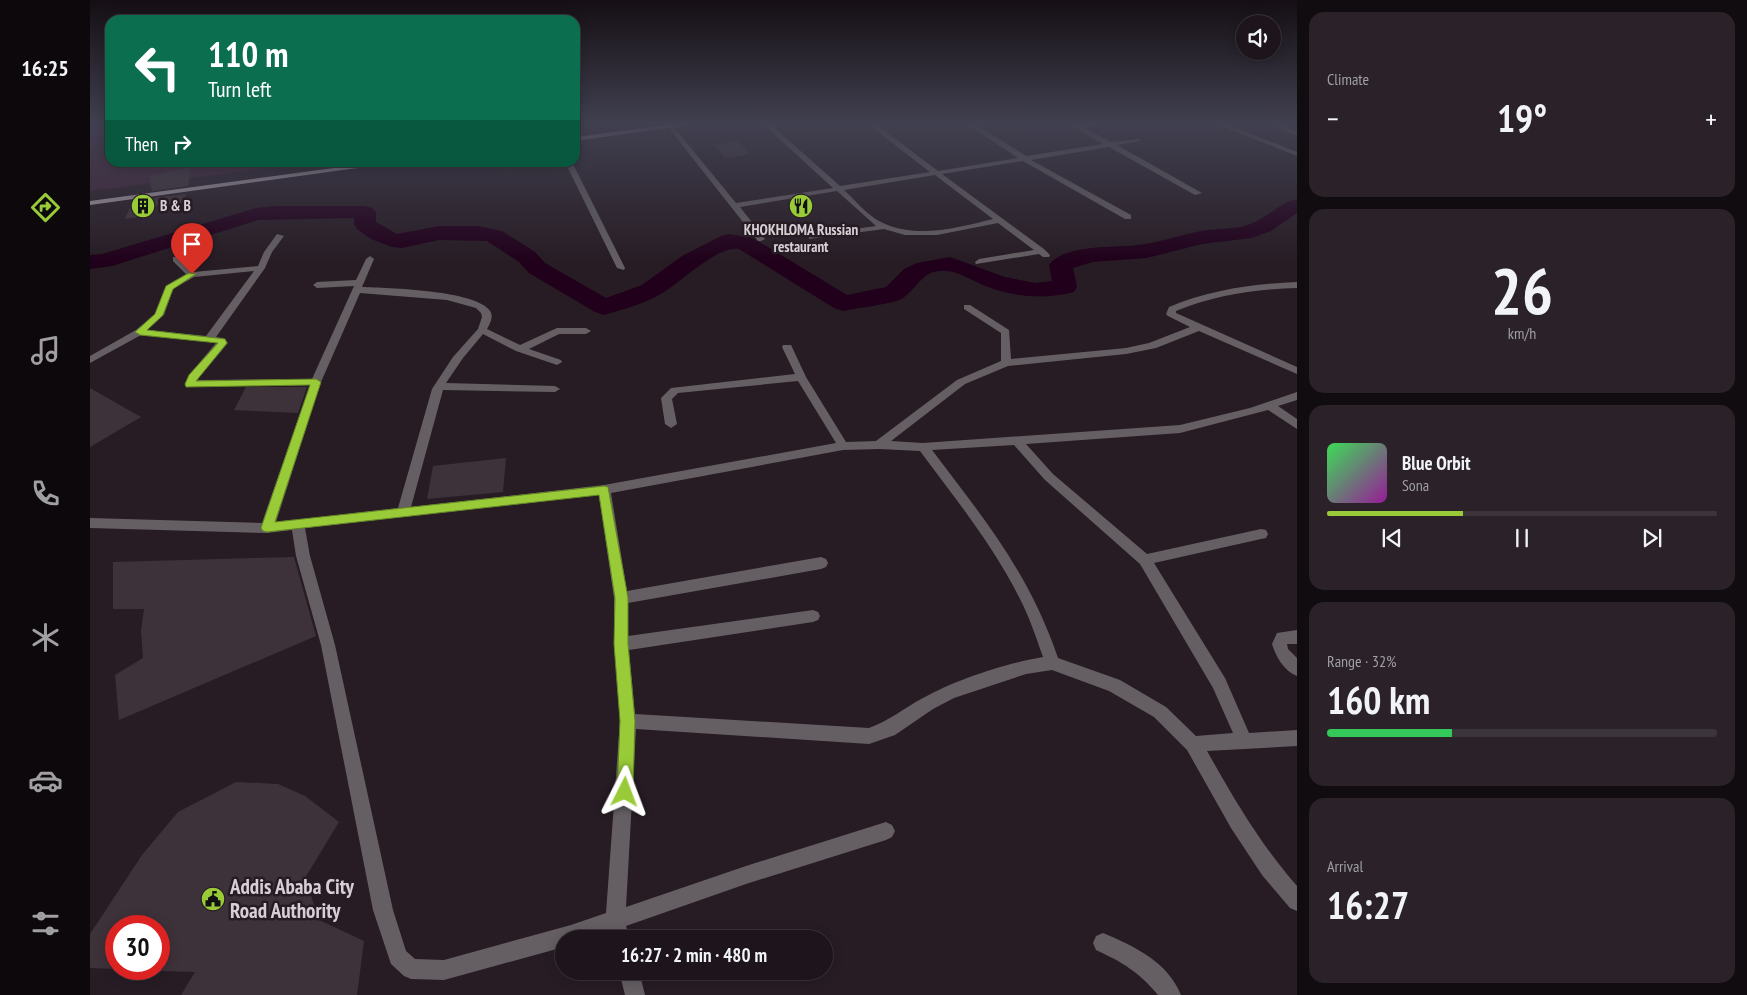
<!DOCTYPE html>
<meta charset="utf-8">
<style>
:root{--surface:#1d151b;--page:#2a2228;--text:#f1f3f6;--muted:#a09fa3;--line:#3b343a;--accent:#98cb37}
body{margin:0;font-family:"PT Sans Narrow",sans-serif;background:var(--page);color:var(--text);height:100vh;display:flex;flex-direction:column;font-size:19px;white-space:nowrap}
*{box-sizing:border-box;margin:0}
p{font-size:16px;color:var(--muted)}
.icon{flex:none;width:28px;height:28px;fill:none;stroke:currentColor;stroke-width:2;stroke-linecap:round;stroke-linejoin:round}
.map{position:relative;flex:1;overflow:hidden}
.side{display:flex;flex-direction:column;gap:12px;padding:12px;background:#100c0f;width:450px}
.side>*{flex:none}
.banner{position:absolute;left:15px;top:15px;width:475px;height:152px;border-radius:15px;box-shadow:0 2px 12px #0003,0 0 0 1px var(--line);background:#0b6e4f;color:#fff;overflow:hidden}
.buttons{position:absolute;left:1146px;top:15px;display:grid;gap:10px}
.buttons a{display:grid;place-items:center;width:45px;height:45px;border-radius:50%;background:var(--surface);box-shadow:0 2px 12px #0003,0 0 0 1px var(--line);font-size:25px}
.speed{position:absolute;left:15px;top:915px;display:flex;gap:10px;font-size:25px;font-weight:700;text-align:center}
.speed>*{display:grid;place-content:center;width:65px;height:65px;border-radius:50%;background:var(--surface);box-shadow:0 2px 12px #0003,0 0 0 1px var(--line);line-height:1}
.speed .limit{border:8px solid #d22;background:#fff;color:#111}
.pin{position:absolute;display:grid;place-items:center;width:42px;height:42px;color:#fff;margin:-51px -21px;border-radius:50% 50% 50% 0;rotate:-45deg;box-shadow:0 0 5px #0007}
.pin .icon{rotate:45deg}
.me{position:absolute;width:55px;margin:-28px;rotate:3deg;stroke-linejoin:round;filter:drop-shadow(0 0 4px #0008)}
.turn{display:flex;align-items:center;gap:18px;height:105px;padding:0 20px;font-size:22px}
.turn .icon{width:65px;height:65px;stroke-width:2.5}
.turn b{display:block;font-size:35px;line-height:42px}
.then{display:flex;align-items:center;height:48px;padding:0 20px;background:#0003;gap:10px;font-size:19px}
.big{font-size:38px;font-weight:800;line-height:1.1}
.side .widget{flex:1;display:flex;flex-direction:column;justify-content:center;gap:8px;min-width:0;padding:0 18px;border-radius:15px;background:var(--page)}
.side .dial{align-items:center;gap:0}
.dial b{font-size:65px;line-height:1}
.song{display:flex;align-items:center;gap:15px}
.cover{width:60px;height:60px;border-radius:8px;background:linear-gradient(135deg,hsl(130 70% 55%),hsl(300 70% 35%))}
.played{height:5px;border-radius:2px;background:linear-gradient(90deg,var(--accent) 35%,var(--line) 35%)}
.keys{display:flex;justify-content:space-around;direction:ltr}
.heat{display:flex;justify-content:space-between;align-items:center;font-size:28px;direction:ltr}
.charge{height:8px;border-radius:4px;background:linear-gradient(90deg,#34c759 32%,var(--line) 0)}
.trip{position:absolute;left:465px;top:930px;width:278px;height:50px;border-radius:25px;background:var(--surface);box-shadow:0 2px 12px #0003,0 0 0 1px var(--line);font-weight:800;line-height:50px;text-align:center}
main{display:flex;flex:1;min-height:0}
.tabs{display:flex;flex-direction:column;width:90px;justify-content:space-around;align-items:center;background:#0c080b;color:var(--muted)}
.tabs .icon{width:35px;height:35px}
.tabs .selected{color:var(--accent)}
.tabs b{font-size:22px;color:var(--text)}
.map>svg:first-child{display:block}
.green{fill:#412038}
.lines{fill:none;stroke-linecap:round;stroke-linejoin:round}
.river{fill:#20001a;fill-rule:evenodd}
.building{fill:#3e323a}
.minor{fill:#655f63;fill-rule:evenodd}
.major{fill:#aa9ea6;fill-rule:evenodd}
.route{fill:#98cb37;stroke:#638424}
.labels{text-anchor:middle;stroke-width:5;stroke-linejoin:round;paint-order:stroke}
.far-poi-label{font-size:15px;font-weight:bold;fill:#d6cfd4;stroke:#271c24;text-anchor:start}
.near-poi-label{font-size:21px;font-weight:bold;fill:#d6cfd4;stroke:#271c24;text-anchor:start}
</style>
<main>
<nav class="tabs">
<b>16:25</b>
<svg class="icon selected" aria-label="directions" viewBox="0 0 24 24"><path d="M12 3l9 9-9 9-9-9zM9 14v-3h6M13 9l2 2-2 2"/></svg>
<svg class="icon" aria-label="music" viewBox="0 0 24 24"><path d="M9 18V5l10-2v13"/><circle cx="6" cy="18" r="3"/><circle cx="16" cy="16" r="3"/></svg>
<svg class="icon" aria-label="phone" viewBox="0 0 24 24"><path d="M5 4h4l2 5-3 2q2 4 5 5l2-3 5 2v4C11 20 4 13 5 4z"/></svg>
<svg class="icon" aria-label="climate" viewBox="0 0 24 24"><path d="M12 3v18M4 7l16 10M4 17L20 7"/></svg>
<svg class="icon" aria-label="car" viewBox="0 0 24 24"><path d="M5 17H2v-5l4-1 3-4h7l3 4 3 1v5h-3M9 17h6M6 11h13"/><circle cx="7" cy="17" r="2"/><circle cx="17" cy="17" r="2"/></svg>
<svg class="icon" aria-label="filters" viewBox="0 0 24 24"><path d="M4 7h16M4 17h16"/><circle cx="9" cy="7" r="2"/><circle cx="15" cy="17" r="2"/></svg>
</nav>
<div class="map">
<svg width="1207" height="995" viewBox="0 0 1207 995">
<rect width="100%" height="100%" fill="#271c24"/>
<path class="green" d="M0,122H20V162L216,163L0,191Z"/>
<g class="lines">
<path class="river" d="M1207,199V213L1181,231L1161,238L1112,244L1057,258L1002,262L983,268L987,287L984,292C954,300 922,297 893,285C883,281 869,272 857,271C832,269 829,287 813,298C804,304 766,308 753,311L744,308L649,249C625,246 590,284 569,295C553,304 532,310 514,315L505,312L439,273L429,262L397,241L349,240L312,248L302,247L281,239L267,229L264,224V218L168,220L22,266L0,269V255L12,254L166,208L187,206H275L282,208L286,212V222L307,234L349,226H388L412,231L445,252L455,263L516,298L552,285L592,256L631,236L639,234L663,238L757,295L796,287L814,269L827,263L860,257L915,277L945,283L962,281L959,265C974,244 1024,248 1047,245C1069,243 1089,235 1111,231C1126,228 1145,230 1160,224C1177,218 1189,203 1207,199Z"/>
</g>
<path class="building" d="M648,141L660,154L635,158L624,145Z
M101,167L98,186L62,191L59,176Z
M96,194L94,202L66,206L64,198Z
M63,198L55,216L35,219L41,205Z
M156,387H217L208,413L144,410Z
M0,388L51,417L0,447Z
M416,458L413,492L337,499L343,466Z
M204,557L226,636L29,720L25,675L53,658L51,631L54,609H23V562Z
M146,782L188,784L215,796L249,822L215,878L229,920L274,941L267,995H91L105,972L69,971V926H26V969L0,968V934L52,855L88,812Z"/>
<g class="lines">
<path class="minor" d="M671,122H678L750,186L840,172L775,122H783L848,171L928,158L874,122H882L936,156L1013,144L976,122H984L989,125L1025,122L994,128L1021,142L1050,139V141L1027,145L1112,193L1105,195L1019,147L941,160L1041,215V219H1035L933,161L852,174L954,249L960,255L959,257H953L949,254L886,264L885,262L889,259L944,250L908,223L847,235H815L794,229L719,239V235H722L786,226L747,191L650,207L675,239L671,241H668L578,127L583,126L646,203L743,188ZM845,175L903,219C867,228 824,240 789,221C776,214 765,200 754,190Z
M1121,122H1131L1207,152V156Z
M1175,122H1184L1207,132V136Z
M475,162H482L535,268L534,270L527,268Z
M187,234L194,236L182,252L175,268L126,337L133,338L138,343L107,380L222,379L264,286L227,288L223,285L227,282L266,280L276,259L280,256L284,259L272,287C297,288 386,290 400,311C404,317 400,323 397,329L430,345L467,328H496L501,331L496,334H469L439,349L471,360L472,362L467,365L426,351L393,334L373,358L356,383L465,386L470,389L465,392L353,390L321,507L514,485L746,443L708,381L588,393L582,399L587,424L581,428L575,424L571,398L581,388L705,374L692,347L693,345H701L702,347L716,377L756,442L786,441L867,380L911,361V333L874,309V305H880L919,330L921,359L1036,348L1059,343L1100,327L1078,316L1076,314L1079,307C1120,290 1162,284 1207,282V288C1165,289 1125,295 1086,311V313L1207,367V374L1109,331L1066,348L1036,354L918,366L875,384L801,441L833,443L1090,425L1160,408L1207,392V400L1188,406L1207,419V429L1178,410L1090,433L936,444L963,474L1057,554L1171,529L1176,530L1178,534L1176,538L1171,539L1064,563L1135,678L1159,733L1207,730V746L1117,751C1144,799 1171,845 1207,886V911L1200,908L1172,875L1141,828L1097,750L1064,717L1019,691L962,670L936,674L864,698L843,709L805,735L779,744L546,729L536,907L656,866L796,822L802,825L805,831L802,837L796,840L656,884L536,926L540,939H520L518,932L499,939H474V947L354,980L321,979L314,976L301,964L283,910L231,645L206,556L202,530L177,533L0,528V518L172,523L220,385L96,386L95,384L99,375L126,343L51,335L0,363V356L46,330L65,314L76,286L96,274L83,261V257H89L104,272L168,266L174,252ZM164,271L116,336L57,330L74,315L83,289L104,277ZM270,293L357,300L386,308L391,313L392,317L388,329L363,357L342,389L308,508L186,522L231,382ZM924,445L955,480L1050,564L1123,688L1143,733L1106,736L1076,707L1030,680L968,658C939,573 895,520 842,450ZM789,449L830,451C865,498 902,544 929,597C939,616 946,637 953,657C916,663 865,680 833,698C814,708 799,721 779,728L545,714L539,650L723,622L728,620L730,616L728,612L723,610L538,636V603L731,569L736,567L738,563L736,559L731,557L537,591L521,493L753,450ZM509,495L524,598V644L530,721L516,913L481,925L354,960L325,959L316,951L303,910L245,645L220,556L215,528Z
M1207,630V644H1197L1198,649L1207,658V676C1194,671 1186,657 1182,644L1187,633Z
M1013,933C1044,946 1078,962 1091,995H1068C1049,972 1032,962 1006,950L1003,943L1006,936Z
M529,971H549L555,995H535Z"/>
<path class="major" d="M600,122H621L485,141V137Z
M288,162H311L0,205V201Z"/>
</g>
<linearGradient id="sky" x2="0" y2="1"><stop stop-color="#150f14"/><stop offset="0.47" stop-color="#414050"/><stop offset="1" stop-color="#414050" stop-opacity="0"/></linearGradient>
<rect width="1207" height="262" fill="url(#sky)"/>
<path class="route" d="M99,273L106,274L83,289L73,315L57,330L135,339L137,343L106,381L226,379L231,382L185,522L514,486L518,487L538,598V644L545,721L543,792L541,798L535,800L529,798L527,792L530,721L524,644L525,598L509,495L177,532L173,531L171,528L220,385L96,387L95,384L99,375L128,343L50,335L45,332L65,314L76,286Z"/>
<defs>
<g id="building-disc" transform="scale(1.25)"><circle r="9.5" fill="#98cb37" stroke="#271c24"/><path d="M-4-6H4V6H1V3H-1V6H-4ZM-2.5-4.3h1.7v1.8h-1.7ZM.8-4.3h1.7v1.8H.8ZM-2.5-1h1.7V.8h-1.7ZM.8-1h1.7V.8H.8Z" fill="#111"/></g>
<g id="restaurant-disc" transform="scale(1.25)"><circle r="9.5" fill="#98cb37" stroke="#271c24"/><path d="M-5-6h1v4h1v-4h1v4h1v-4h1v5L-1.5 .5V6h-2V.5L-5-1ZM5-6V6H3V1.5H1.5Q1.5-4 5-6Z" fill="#111"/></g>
<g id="civic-disc" transform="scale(1.25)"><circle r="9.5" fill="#98cb37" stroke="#271c24"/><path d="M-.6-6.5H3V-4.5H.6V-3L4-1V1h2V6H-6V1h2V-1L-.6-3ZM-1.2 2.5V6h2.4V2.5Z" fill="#111"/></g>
</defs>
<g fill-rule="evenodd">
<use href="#building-disc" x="53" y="206"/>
<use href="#restaurant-disc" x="711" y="206"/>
<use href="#civic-disc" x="123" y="899"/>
</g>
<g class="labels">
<g class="far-poi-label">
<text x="70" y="211">B &amp; B</text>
<text x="711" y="235" text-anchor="middle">KHOKHLOMA Russian<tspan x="711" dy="17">restaurant</tspan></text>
</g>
<g class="near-poi-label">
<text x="140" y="894">Addis Ababa City<tspan x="140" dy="24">Road Authority</tspan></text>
</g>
</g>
</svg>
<div class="buttons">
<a><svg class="icon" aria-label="sound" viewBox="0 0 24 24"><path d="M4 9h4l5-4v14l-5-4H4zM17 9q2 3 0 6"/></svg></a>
</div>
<div class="speed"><div class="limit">30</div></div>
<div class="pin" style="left:102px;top:274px;background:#d93025"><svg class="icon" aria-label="arrive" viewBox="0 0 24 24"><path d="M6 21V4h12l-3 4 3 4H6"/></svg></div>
<svg class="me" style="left:535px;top:792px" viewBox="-20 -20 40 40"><path d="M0-17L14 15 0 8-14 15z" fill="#98cb37" stroke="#fff" stroke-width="4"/></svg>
<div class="trip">16:27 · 2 min · 480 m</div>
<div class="banner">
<div class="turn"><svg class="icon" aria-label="left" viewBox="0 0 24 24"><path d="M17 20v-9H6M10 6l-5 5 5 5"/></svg><div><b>110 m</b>Turn left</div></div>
<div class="then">Then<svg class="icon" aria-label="right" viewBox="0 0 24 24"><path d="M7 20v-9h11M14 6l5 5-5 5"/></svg></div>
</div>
</div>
<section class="side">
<div class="widget"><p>Climate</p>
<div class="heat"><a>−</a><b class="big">19°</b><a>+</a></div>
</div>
<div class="widget dial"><b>26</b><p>km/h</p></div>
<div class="widget">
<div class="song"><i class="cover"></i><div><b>Blue Orbit</b><p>Sona</p></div></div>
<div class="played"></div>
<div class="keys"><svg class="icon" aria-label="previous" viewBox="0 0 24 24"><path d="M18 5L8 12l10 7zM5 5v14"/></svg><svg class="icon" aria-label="pause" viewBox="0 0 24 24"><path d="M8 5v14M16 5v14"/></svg><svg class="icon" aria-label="next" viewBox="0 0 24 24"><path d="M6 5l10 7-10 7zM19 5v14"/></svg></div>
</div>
<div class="widget"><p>Range · 32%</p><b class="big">160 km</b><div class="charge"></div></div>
<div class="widget"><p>Arrival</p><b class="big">16:27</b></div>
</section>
</main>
